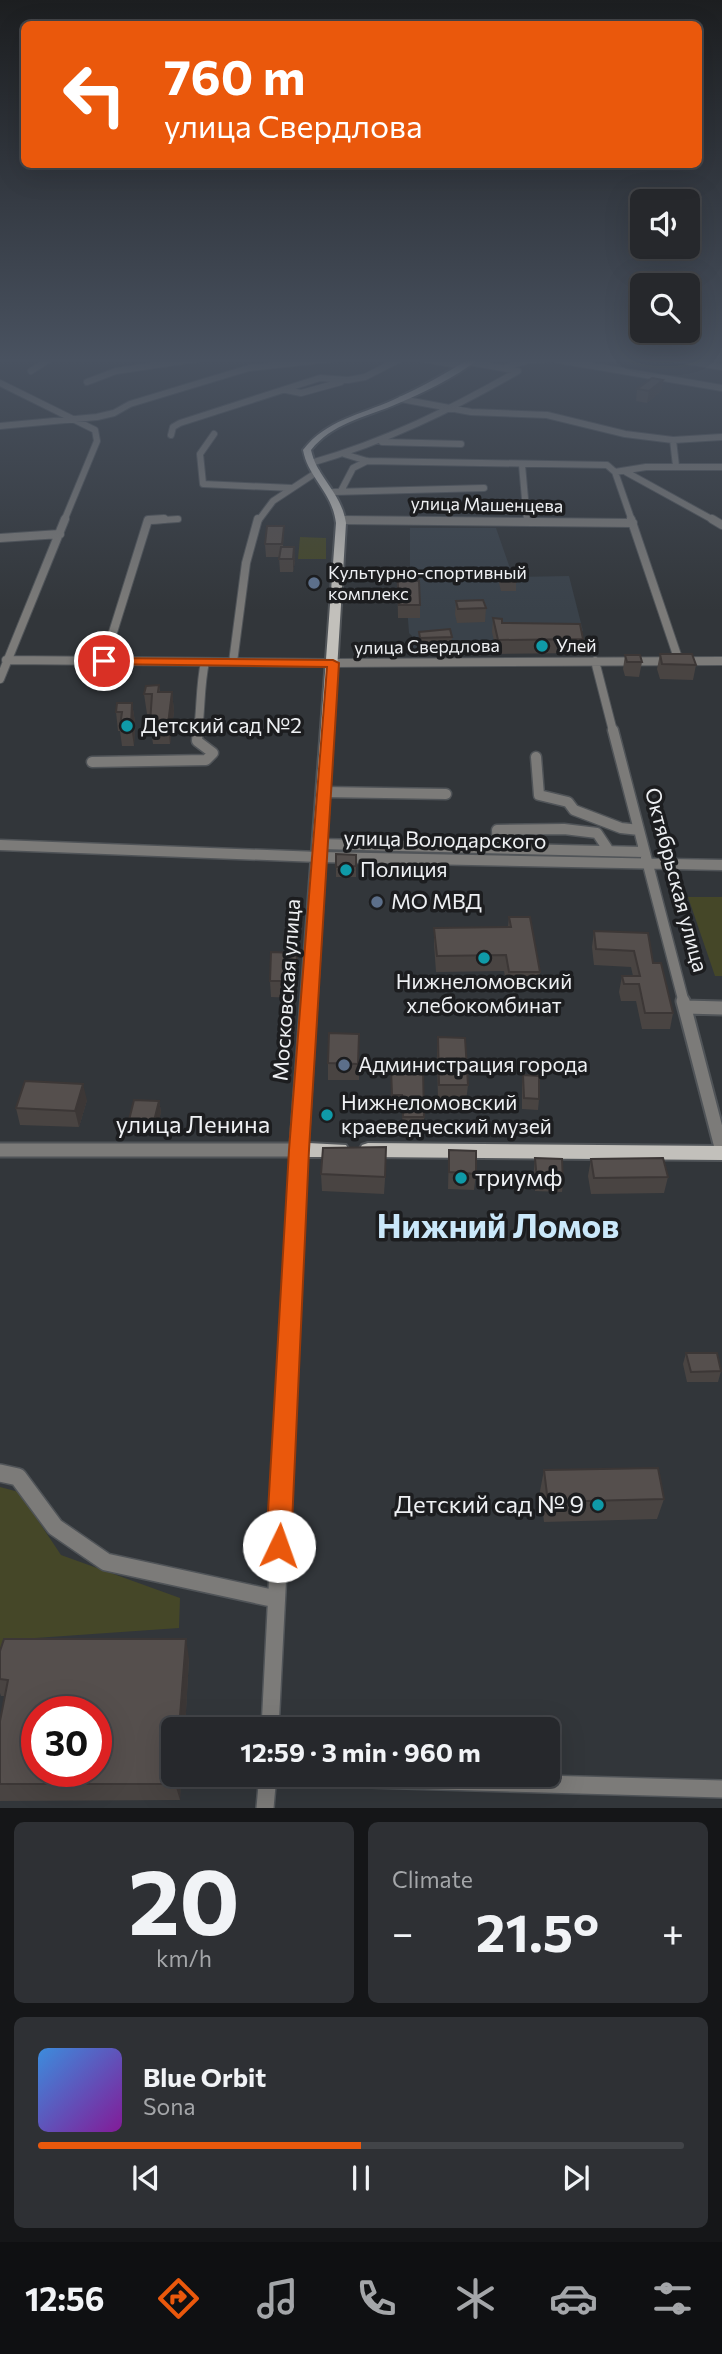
<!DOCTYPE html>
<meta charset="utf-8">
<style>
:root{--surface:#26282c;--page:#2e3034;--text:#f1f3f6;--muted:#a4a6a9;--line:#424448;--accent:#ea580c}
body{margin:0;font-family:Commissioner,sans-serif;background:var(--page);color:var(--text);height:100vh;display:flex;flex-direction:column;font-size:26px;white-space:nowrap}
*{box-sizing:border-box;margin:0}
p{font-size:23px;color:var(--muted)}
.icon{flex:none;width:38px;height:38px;fill:none;stroke:currentColor;stroke-width:2;stroke-linecap:round;stroke-linejoin:round}
.map{position:relative;height:1808px;overflow:hidden}
.sheet{display:flex;flex-direction:column;gap:14px;padding:14px;background:#151618;flex:1}
.sheet>*{flex:none}
.hud{position:absolute;left:21px;top:21px;width:681px;height:147px;border-radius:10px;box-shadow:0 7px 28px #0002,0 0 0 2px var(--line);background:#ea580c;color:#fff;overflow:hidden}
.tools{position:absolute;left:630px;top:189px;display:grid;gap:14px}
.tools a{display:grid;place-items:center;width:70px;height:70px;border-radius:10px;background:var(--surface);box-shadow:0 7px 28px #0002,0 0 0 2px var(--line);font-size:35px}
.speed{position:absolute;left:21px;top:1696px;display:flex;gap:14px;font-size:35px;font-weight:700;text-align:center}
.speed>*{display:grid;place-content:center;width:91px;height:91px;border-radius:50%;background:var(--surface);box-shadow:0 7px 28px #0002,0 0 0 2px var(--line);line-height:1}
.speed .limit{border:10px solid #d22;background:#fff;color:#111}
.pin{position:absolute;display:grid;place-items:center;width:60px;height:60px;color:#fff;margin:-30px;border:4px solid #fff;border-radius:50%;box-shadow:0 2px 7px #0007}
.me{position:absolute;width:77px;margin:-38px;rotate:3deg;stroke-linejoin:round;filter:drop-shadow(0 0 5px #0008)}
.turn{display:flex;align-items:center;gap:24px;height:147px;padding:0 28px;font-size:32px}
.turn .icon{width:91px;height:91px;stroke-width:2.5}
.turn b{display:block;font-size:49px;line-height:60px}
.big{font-size:52px;font-weight:700;line-height:1.1}
.sheet .widget{flex:1;display:flex;flex-direction:column;justify-content:center;gap:10px;min-width:0;padding:0 24px;border-radius:10px;background:var(--page)}
.sheet .dial{align-items:center;gap:0}
.dial b{font-size:91px;line-height:1}
.song{display:flex;align-items:center;gap:21px}
.cover{width:84px;height:84px;border-radius:10px;background:linear-gradient(135deg,hsl(210 70% 55%),hsl(290 70% 35%))}
.played{height:7px;border-radius:4px;background:linear-gradient(90deg,var(--accent) 50%,var(--line) 50%)}
.keys{display:flex;justify-content:space-around;direction:ltr}
.heat{display:flex;justify-content:space-between;align-items:center;font-size:38px;direction:ltr}
.sheet .tiles{flex:1;display:grid;gap:14px;grid-template-columns:1fr 1fr}
.widget:last-child{grid-column:span 2}
.trip{position:absolute;left:161px;top:1717px;width:399px;height:70px;border-radius:10px;background:var(--surface);box-shadow:0 7px 28px #0002,0 0 0 2px var(--line);font-weight:700;line-height:70px;text-align:center}
.dock{display:flex;height:112px;justify-content:space-around;align-items:center;background:#0f1012;color:var(--muted)}
.dock .icon{width:49px;height:49px}
.dock .current{color:var(--accent)}
.dock b{font-size:32px;color:var(--text)}
.map>svg:first-child{display:block}
.built{fill:#3a424a}
.green{fill:#454728}
.lines{fill:none;stroke-linecap:round;stroke-linejoin:round}
.minor-far4-casing{stroke:#505458;stroke-width:8}
.minor-far3-casing{stroke:#505458;stroke-width:10}
.minor-far2-casing{stroke:#505458;stroke-width:13}
.minor-far1-casing{stroke:#505458;stroke-width:17}
.minor-casing{stroke:#505458;stroke-width:20}
.major-casing{stroke:#505458;stroke-width:4}
.minor-far4{stroke:#7c7b79;stroke-width:6}
.minor-far3{stroke:#7c7b79;stroke-width:8}
.minor-far2{stroke:#7c7b79;stroke-width:10}
.minor-far1{stroke:#7c7b79;stroke-width:13}
.minor{stroke:#7c7b79;stroke-width:17}
.major{fill:#c2c0bb;fill-rule:evenodd}
.wall{fill:#494442}
.shaded-wall{fill:#3c3736}
.building{fill:#554f4d;stroke:#3c3736;stroke-width:2;fill-rule:evenodd}
.route{fill:#ea580c;stroke:#983908;stroke-width:2}
.service-dot{fill:#5c6f8a;stroke:#1c1d1f;stroke-width:2.5}
.culture-dot{fill:#0f9aa8;stroke:#1c1d1f;stroke-width:2.5}
.labels{text-anchor:middle;stroke-width:7;stroke-linejoin:round;paint-order:stroke}
.far-street-label{font-size:18px;fill:#eef0f3;stroke:#1c1d1f}
.far-poi-label{font-size:18px;fill:#eef0f3;stroke:#1c1d1f;text-anchor:start}
.poi-label{font-size:21px;fill:#eef0f3;stroke:#1c1d1f;text-anchor:start}
.street-label{font-size:21px;fill:#eef0f3;stroke:#1c1d1f}
.near-street-label{font-size:24px;fill:#eef0f3;stroke:#1c1d1f}
.near-poi-label{font-size:24px;fill:#eef0f3;stroke:#1c1d1f;text-anchor:start}
.near-district-label{font-size:33px;font-weight:bold;fill:#cae8fa;stroke:#1c1d1f}
</style>
<div class="map">
<svg width="722" height="1808" viewBox="0 0 722 1808">
<rect width="100%" height="100%" fill="#32363a"/>
<path class="built" d="M410,528H496L513,577L569,576L583,631H494V653L409,655L412,636L409,633L405,580L410,579Z"/>
<path class="green" d="M300,537L326,538V559H298Z
M688,897H722V976H715Z
M0,1487L19,1492L61,1555L180,1598L179,1628L21,1639L0,1649Z"/>
<g class="lines">
<g class="minor-far4-casing">
<path id="minor-far4" d="M418,358L463,366
M670,358L722,367
M558,360L722,388
M507,367L529,360L561,358
M31,371L51,358
M87,382L116,371L202,358
M0,383L95,430L97,441L64,521
M286,390L301,393L341,382
M401,399L471,412L547,415L625,434L673,440L676,466
M0,426L97,417L114,413L130,404L249,368L339,358
M214,434L200,454L203,484L292,488
M171,435L173,427L180,423L320,378L348,380L365,377L402,358
M673,440L722,437
M382,442L461,444
M344,454L367,461L607,465L615,472L646,467H722
M311,463C385,442 452,409 518,371L469,362
M522,465L527,521
M615,472L632,521
M626,472L715,521
M341,491L353,468L367,461
M333,492L484,488
M341,520L461,521
M148,521L178,519
M258,521L273,501L317,472"/>
</g>
<g class="minor-far3-casing">
<path id="minor-far3" d="M631,519L679,661
M712,519L722,525
M341,520L633,523
M0,538L60,534
M6,660L333,663L722,661
M104,661L148,520L164,519
M595,661L613,731
M233,662L246,563L258,519
M0,679L65,519
M198,731C201,708 200,685 205,662"/>
</g>
<g class="minor-far2-casing">
<path id="minor-far2" d="M613,730L684,1003
M536,757L539,795L568,802L574,810L621,828L639,830
M92,762L206,760L213,753L197,741L198,730
M324,792L446,794
M320,844L644,852
M0,845L319,857L722,865
M498,848L497,830L564,829L597,833L609,851"/>
</g>
<g class="minor-far1-casing">
<path id="minor-far1" d="M683,1001L722,1151
M685,1007L722,1008
M0,1150H299L289,1354"/>
</g>
<g class="minor-casing">
<path id="minor" d="M0,1473L18,1477L55,1527L106,1562L276,1599
M270,1729L289,1353
M267,1776L722,1789
M265,1808L268,1774"/>
</g>
<g class="major-casing">
<path id="major" d="M471,358H480C455,378 421,394 392,406C362,418 332,424 311,450C317,478 341,491 346,523L308,1143L346,1145L349,1150L346,1155L340,1157H299L293,1155L290,1150L336,523C332,491 308,478 303,450C326,420 360,415 393,400C420,388 446,373 471,358Z
M368,1143L722,1146V1160L368,1157L362,1155L359,1150L362,1145Z"/>
</g>
<use href="#minor-far4" class="minor-far4"/>
<use href="#minor-far3" class="minor-far3"/>
<use href="#minor-far2" class="minor-far2"/>
<use href="#minor-far1" class="minor-far1"/>
<use href="#minor" class="minor"/>
<use href="#major" class="major"/>
</g>
<path class="wall" d="M663,380L661,391L647,403L636,401L637,389Z
M284,526L283,547H294L295,561L293,572H280L279,557H266L265,544Z
M397,568L413,581L420,605V618H398Z
M500,574L516,582V591H501L499,583Z
M456,601L486,608L485,622L457,623L455,614Z
M493,618L502,623L583,639L581,653L497,654L492,632Z
M419,632L452,637L451,651L419,652Z
M660,654L696,665L693,680L660,679L657,669Z
M625,655L642,662L639,677L625,676L623,669Z
M159,685L160,692H172L174,711L170,744H153L150,724L151,714H147L144,694Z
M132,703L135,722L134,746H122L120,731H118L116,712Z
M336,854L356,855V877H336Z
M509,917L540,972L538,988H507L504,971L436,972L434,944V928L508,927Z
M594,931L648,933L653,963L673,1013L670,1029H642L636,1001H621L619,992L622,976H633L631,967L594,965L592,947Z
M297,953L298,969L296,998L271,997L270,981Z
M359,1034V1080H328V1063Z
M438,1037L468,1085L466,1102L438,1101L437,1054Z
M391,1068L424,1117V1133H403L402,1111H391Z
M523,1075L539,1099L538,1110L522,1109V1086Z
M87,1100L79,1127L20,1125L16,1108Z
M159,1101L161,1112L156,1132L131,1131L129,1120Z
M449,1150L476,1174L474,1190L448,1189Z
M535,1158L563,1182L562,1192L535,1191L534,1169Z
M591,1159L668,1177L664,1193L591,1194L588,1176Z
M386,1164L384,1194L322,1191L321,1174Z
M686,1353L721,1371L718,1382H687L683,1364Z
M544,1470L664,1499L657,1519L544,1522L540,1491Z
M0,1651L189,1658L185,1729H173V1774H181L180,1800L0,1801V1721L5,1696H1L0,1693Z"/>
<path class="shaded-wall" d="M663,380L661,391L647,403L649,391Z
M294,547L295,561L293,572V559Z
M172,692L174,711L170,744L168,724Z
M132,703L135,722L134,746L131,726Z
M297,953L298,969L296,998V981Z
M83,1084L87,1100L79,1127L75,1111Z
M159,1101L161,1112L156,1132L154,1121Z
M186,1639L189,1658L185,1729H179Z
M176,1774H181L180,1800L175,1784Z"/>
<path class="building" d="M652,378L663,380L649,391L637,389Z
M267,526H284L282,544H265Z
M281,547H294L293,559H279Z
M397,568H412L413,581H419L420,605H399Z
M500,574H515L516,582H502Z
M483,600L486,608L458,609L456,601Z
M493,618L502,619V623L580,624L583,639L498,640Z
M450,629L452,637L420,638L419,632Z
M660,654H692L696,665L662,664Z
M625,655H640L642,662H627Z
M159,685L158,692H172L168,724H150L152,694H144L146,686Z
M117,703H132L131,726L120,727L122,712H116Z
M336,854L356,855V866L336,867Z
M509,917H530L540,972H509L506,955L437,956L434,928L511,927Z
M594,931L648,933L653,963H661L673,1013H645L639,984H624L622,976H640L634,951L596,949Z
M271,952L297,953L296,981H270Z
M329,1033L359,1034L358,1064L328,1063Z
M438,1037L465,1038L468,1085H439Z
M391,1068H423L424,1117H403L402,1095H392Z
M523,1075L539,1076V1099L524,1098Z
M25,1081L83,1084L75,1111L16,1108Z
M134,1100L159,1101L154,1121L129,1120Z
M386,1147L385,1177L321,1174L323,1148Z
M449,1150L476,1151V1174L449,1172Z
M535,1158L562,1159L563,1182L537,1180Z
M663,1158L668,1177L594,1178L591,1159Z
M686,1353H717L721,1371L691,1372Z
M658,1468L664,1499L548,1502L544,1470Z
M4,1639H186L179,1729H173V1774H176L175,1784H0V1721L8,1680L0,1679V1651ZM37,1712H96V1771H37Z"/>
<linearGradient id="sky" x2="0" y2="1"><stop stop-color="#1c1e20"/><stop offset="0.59" stop-color="#495260"/><stop offset="1" stop-color="#495260" stop-opacity="0"/></linearGradient>
<rect width="722" height="611" fill="url(#sky)"/>
<path class="route" d="M104,658L333,660L339,663L309,1150L291,1546L288,1555L279,1558L270,1555L266,1546L289,1150L327,667L100,664L98,661Z"/>
<g class="service-dot">
<circle cx="314" cy="583" r="7"/>
<circle cx="377" cy="902" r="7"/>
<circle cx="344" cy="1065" r="7"/>
</g>
<g class="culture-dot">
<circle cx="542" cy="646" r="7"/>
<circle cx="127" cy="726" r="7"/>
<circle cx="346" cy="870" r="7"/>
<circle cx="484" cy="958" r="7"/>
<circle cx="327" cy="1115" r="7"/>
<circle cx="461" cy="1178" r="7"/>
<circle cx="598" cy="1505" r="7"/>
</g>
<g class="labels">
<g class="far-street-label">
<text transform="translate(487 505) rotate(1)" y="6">улица Машенцева</text>
<text transform="translate(427 647) rotate(-1)" y="6">улица Свердлова</text>
</g>
<g class="far-poi-label">
<text x="328" y="579">Культурно-спортивный<tspan x="328" dy="21">комплекс</tspan></text>
<text x="556" y="652">Улей</text>
</g>
<g class="poi-label">
<text x="141" y="733">Детский сад №2</text>
<text x="360" y="877">Полиция</text>
<text x="391" y="909">МО МВД</text>
<text x="484" y="989" text-anchor="middle">Нижнеломовский<tspan x="484" dy="24">хлебокомбинат</tspan></text>
<text x="358" y="1072">Администрация города</text>
<text x="341" y="1110">Нижнеломовский<tspan x="341" dy="24">краеведческий музей</tspan></text>
</g>
<g class="street-label">
<text transform="translate(445 840) rotate(1)" y="7">улица Володарского</text>
<text transform="translate(676 880) rotate(75)" y="7">Октябрьская улица</text>
<text transform="translate(287 990) rotate(-86)" y="7">Московская улица</text>
</g>
<g class="near-street-label">
<text x="193" y="1133">улица Ленина</text>
</g>
<g class="near-poi-label">
<text x="475" y="1186">триумф</text>
<text x="584" y="1513" text-anchor="end">Детский сад № 9</text>
</g>
<g class="near-district-label">
<text x="498" y="1238">Нижний Ломов</text>
</g>
</g>
</svg>
<div class="tools">
<a><svg class="icon" aria-label="sound" viewBox="0 0 24 24"><path d="M4 9h4l5-4v14l-5-4H4zM17 9q2 3 0 6"/></svg></a>
<a><svg class="icon" aria-label="search" viewBox="0 0 24 24"><circle cx="10" cy="10" r="6"/><path d="M15 15l6 6"/></svg></a>
</div>
<div class="speed"><div class="limit">30</div></div>
<div class="pin" style="left:104px;top:661px;background:#d93025"><svg class="icon" aria-label="arrive" viewBox="0 0 24 24"><path d="M6 21V4h12l-3 4 3 4H6"/></svg></div>
<svg class="me" style="left:279px;top:1546px" viewBox="-20 -20 40 40"><circle r="19" fill="#fff"/><path d="M0-13L10 11 0 6-10 11z" fill="#ea580c"/></svg>
<div class="trip">12:59 · 3 min · 960 m</div>
<div class="hud">
<div class="turn"><svg class="icon" aria-label="left" viewBox="0 0 24 24"><path d="M17 20v-9H6M10 6l-5 5 5 5"/></svg><div><b>760 m</b>улица Свердлова</div></div>
</div>
</div>
<section class="sheet">
<div class="tiles">
<div class="widget dial"><b>20</b><p>km/h</p></div>
<div class="widget"><p>Climate</p>
<div class="heat"><a>−</a><b class="big">21.5°</b><a>+</a></div>
</div>
<div class="widget">
<div class="song"><i class="cover"></i><div><b>Blue Orbit</b><p>Sona</p></div></div>
<div class="played"></div>
<div class="keys"><svg class="icon" aria-label="previous" viewBox="0 0 24 24"><path d="M18 5L8 12l10 7zM5 5v14"/></svg><svg class="icon" aria-label="pause" viewBox="0 0 24 24"><path d="M8 5v14M16 5v14"/></svg><svg class="icon" aria-label="next" viewBox="0 0 24 24"><path d="M6 5l10 7-10 7zM19 5v14"/></svg></div>
</div>
</div>
</section>
<nav class="dock">
<b>12:56</b>
<svg class="icon current" aria-label="directions" viewBox="0 0 24 24"><path d="M12 3l9 9-9 9-9-9zM9 14v-3h6M13 9l2 2-2 2"/></svg>
<svg class="icon" aria-label="music" viewBox="0 0 24 24"><path d="M9 18V5l10-2v13"/><circle cx="6" cy="18" r="3"/><circle cx="16" cy="16" r="3"/></svg>
<svg class="icon" aria-label="phone" viewBox="0 0 24 24"><path d="M5 4h4l2 5-3 2q2 4 5 5l2-3 5 2v4C11 20 4 13 5 4z"/></svg>
<svg class="icon" aria-label="climate" viewBox="0 0 24 24"><path d="M12 3v18M4 7l16 10M4 17L20 7"/></svg>
<svg class="icon" aria-label="car" viewBox="0 0 24 24"><path d="M5 17H2v-5l4-1 3-4h7l3 4 3 1v5h-3M9 17h6M6 11h13"/><circle cx="7" cy="17" r="2"/><circle cx="17" cy="17" r="2"/></svg>
<svg class="icon" aria-label="filters" viewBox="0 0 24 24"><path d="M4 7h16M4 17h16"/><circle cx="9" cy="7" r="2"/><circle cx="15" cy="17" r="2"/></svg>
</nav>
